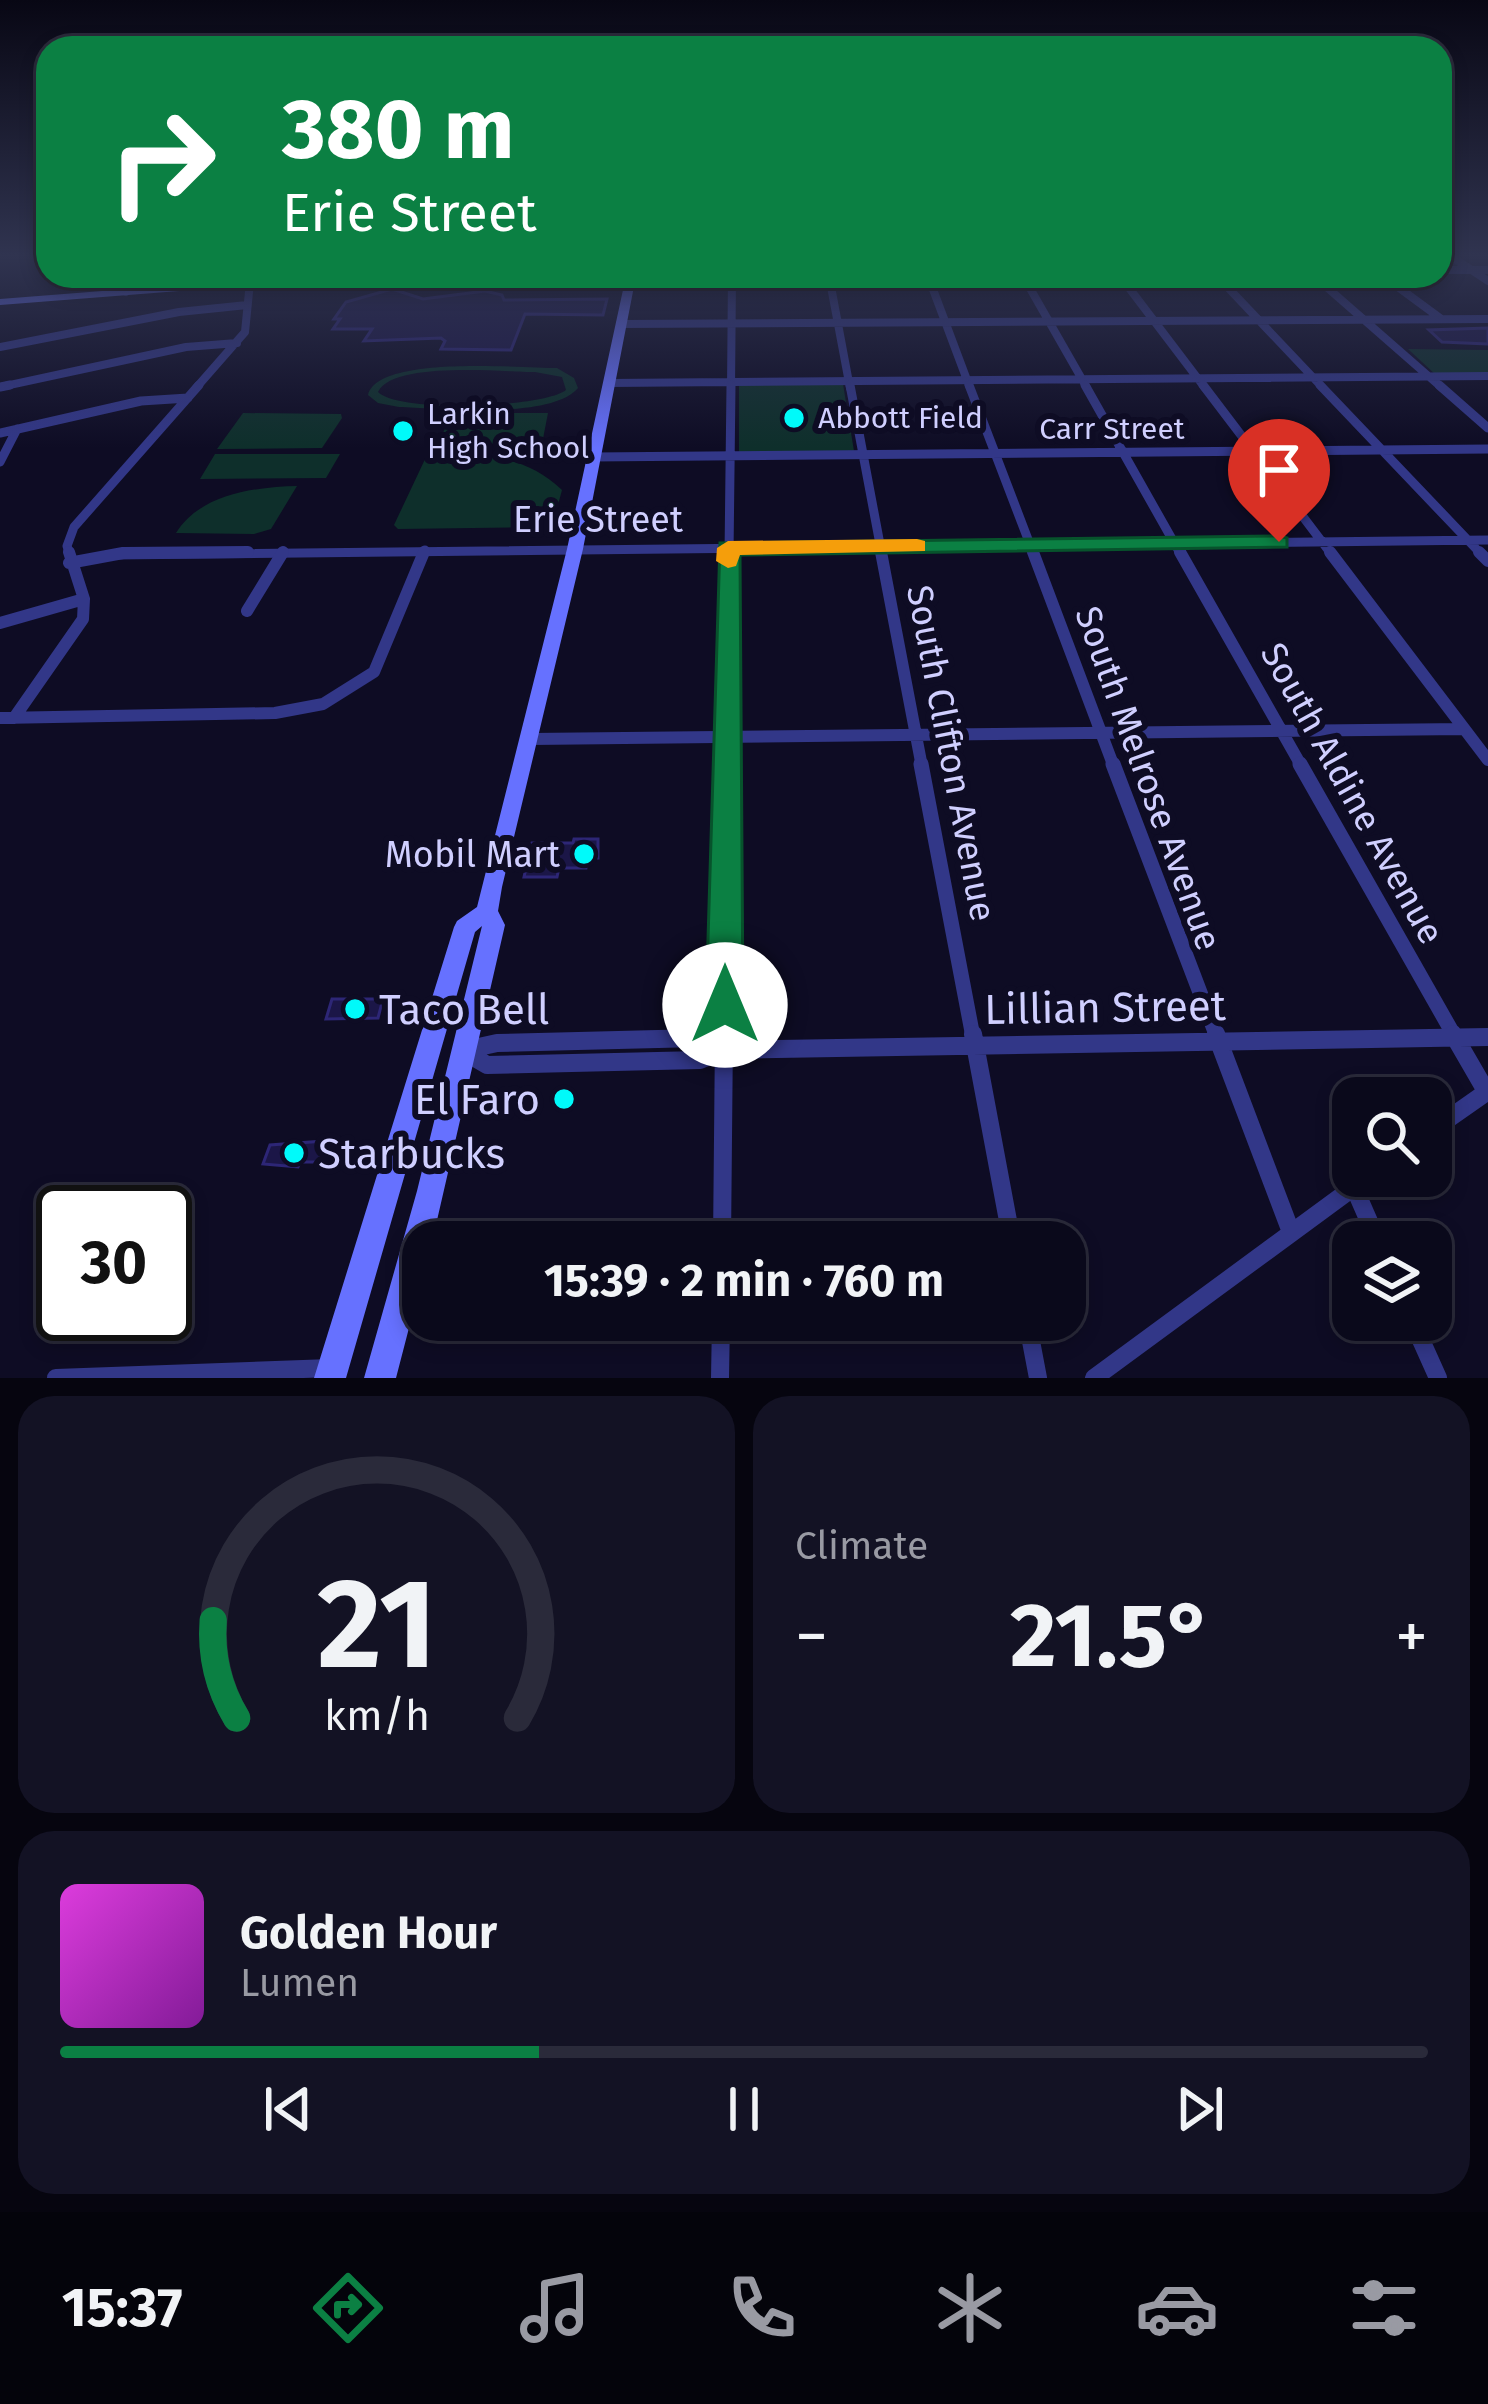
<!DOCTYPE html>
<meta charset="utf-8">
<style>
:root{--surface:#0a091b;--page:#131224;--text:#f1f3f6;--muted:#999aa3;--line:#2a2a3a;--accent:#0b8043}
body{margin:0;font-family:"Fira Sans",sans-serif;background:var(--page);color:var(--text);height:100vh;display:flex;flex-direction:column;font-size:45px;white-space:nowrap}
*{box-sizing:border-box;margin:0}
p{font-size:39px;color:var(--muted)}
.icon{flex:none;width:66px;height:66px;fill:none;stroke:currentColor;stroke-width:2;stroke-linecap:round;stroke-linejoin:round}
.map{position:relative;height:1378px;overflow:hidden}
.details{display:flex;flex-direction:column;gap:18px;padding:18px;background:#06050f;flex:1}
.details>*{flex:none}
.top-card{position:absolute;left:36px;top:36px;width:1416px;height:252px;border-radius:36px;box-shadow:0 6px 18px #0003,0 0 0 3px var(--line);background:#0b8043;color:#fff;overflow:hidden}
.buttons{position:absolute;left:1332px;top:1077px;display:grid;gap:24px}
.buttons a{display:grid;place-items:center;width:120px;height:120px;border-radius:24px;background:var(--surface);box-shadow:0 6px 18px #0003,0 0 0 3px var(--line);font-size:60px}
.speed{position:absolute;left:36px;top:1185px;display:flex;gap:24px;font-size:60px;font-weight:700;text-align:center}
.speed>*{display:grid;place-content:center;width:156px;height:156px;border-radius:50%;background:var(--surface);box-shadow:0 6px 18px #0003,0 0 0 3px var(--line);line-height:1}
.speed .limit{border:6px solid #111;border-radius:18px;background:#fff;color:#111}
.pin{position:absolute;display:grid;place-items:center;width:102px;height:102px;color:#fff;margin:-123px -51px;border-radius:50% 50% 50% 0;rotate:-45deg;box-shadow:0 0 12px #0007}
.pin .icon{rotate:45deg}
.me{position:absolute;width:132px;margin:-66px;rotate:0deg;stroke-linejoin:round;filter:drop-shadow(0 0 9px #0008)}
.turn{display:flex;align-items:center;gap:42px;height:252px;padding:0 48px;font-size:54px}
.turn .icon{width:156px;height:156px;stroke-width:2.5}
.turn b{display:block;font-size:84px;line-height:102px}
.big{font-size:90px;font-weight:700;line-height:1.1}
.details .widget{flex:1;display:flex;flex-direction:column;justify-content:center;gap:18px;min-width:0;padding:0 42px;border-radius:36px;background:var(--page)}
.details .dial{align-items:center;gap:0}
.dial svg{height:312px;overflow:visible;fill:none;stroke:var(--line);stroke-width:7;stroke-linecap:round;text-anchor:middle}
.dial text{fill:var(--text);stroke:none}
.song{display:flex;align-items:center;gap:36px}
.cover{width:144px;height:144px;border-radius:18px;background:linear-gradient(135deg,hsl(300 70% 55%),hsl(290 70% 35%))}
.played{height:12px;border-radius:6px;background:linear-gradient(90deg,var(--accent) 35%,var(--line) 35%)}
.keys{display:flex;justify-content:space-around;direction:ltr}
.heat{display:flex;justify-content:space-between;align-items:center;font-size:66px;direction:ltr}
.details .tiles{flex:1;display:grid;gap:18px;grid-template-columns:1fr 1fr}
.widget:last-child{grid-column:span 2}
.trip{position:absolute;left:402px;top:1221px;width:684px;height:120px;border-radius:36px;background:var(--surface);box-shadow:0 6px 18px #0003,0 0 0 3px var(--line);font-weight:700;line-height:120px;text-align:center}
.menu{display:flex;height:192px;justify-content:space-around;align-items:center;background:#04040b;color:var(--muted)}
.menu .icon{width:84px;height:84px}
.menu .active{color:var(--accent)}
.menu b{font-size:54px;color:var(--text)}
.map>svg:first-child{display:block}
.green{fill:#0e2f2b;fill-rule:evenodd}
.building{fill:#1b1647;stroke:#2d2676;stroke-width:3}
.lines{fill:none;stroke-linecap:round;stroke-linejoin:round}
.minor-far4{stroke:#323788;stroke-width:8}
.minor-far3{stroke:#323788;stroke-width:9}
.minor-far2{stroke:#323788;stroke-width:12}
.minor-far1{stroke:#323788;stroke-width:15}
.minor{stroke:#323788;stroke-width:18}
.secondary{fill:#6671ff;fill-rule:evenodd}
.route{fill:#0b8043;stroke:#07532c;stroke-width:3}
.slow{fill:#f59e0b}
.poi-dot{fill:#00fafa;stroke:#0e0c24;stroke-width:4.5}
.labels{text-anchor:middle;stroke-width:12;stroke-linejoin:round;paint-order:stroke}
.far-poi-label{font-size:30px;fill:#d0cfff;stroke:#0e0c24;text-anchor:start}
.far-street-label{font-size:30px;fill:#d0cfff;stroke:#0e0c24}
.street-label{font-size:36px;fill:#d0cfff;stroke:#0e0c24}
.poi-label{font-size:36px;fill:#d0cfff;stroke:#0e0c24;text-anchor:end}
.near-street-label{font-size:42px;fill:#d0cfff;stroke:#0e0c24}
.near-poi-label{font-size:42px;fill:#d0cfff;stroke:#0e0c24;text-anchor:start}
</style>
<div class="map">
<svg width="1488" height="1378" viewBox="0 0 1488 1378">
<rect width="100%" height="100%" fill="#0e0c24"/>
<path class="green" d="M1408,349L1488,350V374L1436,375Z
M557,368L574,378L578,388C551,420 440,408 399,407L378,403L368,395C378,355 518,368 557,368ZM535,372L562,377L566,390C543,408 398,413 378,392C393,361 501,372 535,372Z
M843,384L854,451L739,452V385Z
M243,413L341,414L342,418L322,448L217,449Z
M456,413H548L542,444L439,443L449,418Z
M215,454H340L326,478L200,479Z
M427,455C478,455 523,452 562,490L552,527L398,529L394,525Z
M297,486L271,529L254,534L176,533C200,494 255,487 297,486Z"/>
<path class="building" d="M392,289L423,299L485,291L502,295L504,300L607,299L603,315L525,314L511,350L441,349L445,341L441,338L364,341L372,329H333L340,319H334L346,302Z
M1488,328V344L1442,342L1429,330Z
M574,839H598V858H588L586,868H559L557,877H524L532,843H573Z
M332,999H383L378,1018L326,1019Z
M325,1141L319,1162H300L298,1167L263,1164L270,1145Z"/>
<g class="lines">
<path class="minor-far4" d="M1449,255L1488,281
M1440,270H1488
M829,276L850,388
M928,276L970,388
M1023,276L1087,388
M1120,276L1205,388
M1217,276L1323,388
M1314,276L1442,388
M1383,276L1440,318
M126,292L136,276
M620,324L1488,319
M0,347L179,312L247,305
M608,383L1488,376
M0,387L186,347L237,343
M196,388L245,332L250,282L255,276
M731,388L732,276"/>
<path class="minor-far3" d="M850,385L882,555
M969,385L1034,555
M1085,385L1181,555
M1203,385L1332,555
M1320,385L1482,555
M1439,385L1488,428
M0,387L10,385
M0,433L141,401L188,398
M593,457L1488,449
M0,462L17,429
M70,555L67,546L74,527L199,385
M113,555L1488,540
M423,555L425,550
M729,555L731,385"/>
<path class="minor-far2" d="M881,552L922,767
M1033,552L1114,767
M1180,552L1302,767
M1330,552L1488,760
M1479,552L1488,561
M69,563L123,553L248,552
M247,611L283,552
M0,623L84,599
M0,718L275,713L323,704L374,672L424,552
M14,718L83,619L84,599L69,552
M531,739L1464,729
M727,767L729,552"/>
<path class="minor-far1" d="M921,764L973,1037
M1113,764L1217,1037
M1300,764L1455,1037
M724,1037L727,764"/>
<path class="minor" d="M973,1034L1012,1242
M1216,1034L1291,1232
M1453,1034L1486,1091
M465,1050L497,1043L698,1038L724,1050
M463,1051L487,1065L700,1060L724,1050L1488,1037
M1431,1131L1488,1091
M1354,1187L1378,1242
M722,1242L724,1034
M1027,1320L1038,1378
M1412,1320L1438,1378
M56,1378L331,1368
M720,1378L721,1320
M1094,1378L1369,1176"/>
<path class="secondary" d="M296,276H339L334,279L0,305V299Z
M626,276H636L583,549L502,887L498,911L505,925L432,1242H423V1274L396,1378H364L417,1191L482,926L475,932L346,1378H314L454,927L457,921L477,907L567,549Z"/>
</g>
<linearGradient id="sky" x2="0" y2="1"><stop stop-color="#080714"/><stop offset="0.57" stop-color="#303450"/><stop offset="1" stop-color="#303450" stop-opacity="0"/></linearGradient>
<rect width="1488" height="448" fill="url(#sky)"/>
<path class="route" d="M1279,536L1287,538V547L740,555L743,1005L738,1015L725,1020L712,1015L706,1005L720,543Z"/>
<path class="slow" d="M917,539L925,541V551L740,555L736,566L728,568L716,561L717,548L728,541Z"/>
<g class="poi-dot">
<circle cx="794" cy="418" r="12"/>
<circle cx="403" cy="431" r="12"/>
<circle cx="584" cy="854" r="12"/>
<circle cx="355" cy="1009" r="12"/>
<circle cx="564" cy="1099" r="12"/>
<circle cx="294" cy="1153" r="12"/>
</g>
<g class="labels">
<g class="far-poi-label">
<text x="427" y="424">Larkin<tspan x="427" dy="34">High School</tspan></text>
<text x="818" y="428">Abbott Field</text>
</g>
<g class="far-street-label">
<text x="1112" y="439">Carr Street</text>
</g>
<g class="street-label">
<text x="598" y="532">Erie Street</text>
<text transform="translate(952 753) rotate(79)" y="13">South Clifton Avenue</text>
<text transform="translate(1149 778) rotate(70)" y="13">South Melrose Avenue</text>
<text transform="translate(1353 793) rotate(61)" y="13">South Aldine Avenue</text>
</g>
<g class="poi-label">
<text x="560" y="867">Mobil Mart</text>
</g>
<g class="near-street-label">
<text transform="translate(1105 1007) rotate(-1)" y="15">Lillian Street</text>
</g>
<g class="near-poi-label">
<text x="379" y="1024">Taco Bell</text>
<text x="540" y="1114" text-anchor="end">El Faro</text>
<text x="318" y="1168">Starbucks</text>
</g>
</g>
</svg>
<div class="buttons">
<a><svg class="icon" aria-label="search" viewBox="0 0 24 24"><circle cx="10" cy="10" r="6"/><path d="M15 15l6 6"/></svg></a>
<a><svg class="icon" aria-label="layers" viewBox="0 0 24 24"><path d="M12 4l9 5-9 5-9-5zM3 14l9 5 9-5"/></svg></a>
</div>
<div class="speed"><div class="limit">30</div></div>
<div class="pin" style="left:1279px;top:542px;background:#d93025"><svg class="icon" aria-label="arrive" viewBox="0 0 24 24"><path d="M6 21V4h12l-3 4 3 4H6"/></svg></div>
<svg class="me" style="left:725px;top:1005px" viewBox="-20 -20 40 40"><circle r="19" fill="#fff"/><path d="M0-13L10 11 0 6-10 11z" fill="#0b8043"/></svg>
<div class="trip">15:39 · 2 min · 760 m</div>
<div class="top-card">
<div class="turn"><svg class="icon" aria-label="right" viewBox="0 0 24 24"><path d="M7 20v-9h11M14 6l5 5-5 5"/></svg><div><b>380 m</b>Erie Street</div></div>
</div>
</div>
<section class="details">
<div class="tiles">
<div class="widget dial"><svg viewBox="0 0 100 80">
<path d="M14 69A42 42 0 1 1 86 69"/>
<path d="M14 69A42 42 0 0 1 8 44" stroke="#0b8043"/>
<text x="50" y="56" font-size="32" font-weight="700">21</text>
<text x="50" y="72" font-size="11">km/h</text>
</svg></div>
<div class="widget"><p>Climate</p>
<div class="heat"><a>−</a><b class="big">21.5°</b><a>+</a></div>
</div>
<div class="widget">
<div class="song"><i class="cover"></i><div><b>Golden Hour</b><p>Lumen</p></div></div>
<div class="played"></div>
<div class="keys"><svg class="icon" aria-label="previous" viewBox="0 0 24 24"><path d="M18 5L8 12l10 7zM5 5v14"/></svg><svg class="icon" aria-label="pause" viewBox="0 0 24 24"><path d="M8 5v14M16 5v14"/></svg><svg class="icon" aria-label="next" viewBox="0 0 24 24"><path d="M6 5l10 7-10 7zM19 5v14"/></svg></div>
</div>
</div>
</section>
<nav class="menu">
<b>15:37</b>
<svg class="icon active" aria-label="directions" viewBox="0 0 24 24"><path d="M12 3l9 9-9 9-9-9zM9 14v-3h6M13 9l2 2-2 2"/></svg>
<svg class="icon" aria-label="music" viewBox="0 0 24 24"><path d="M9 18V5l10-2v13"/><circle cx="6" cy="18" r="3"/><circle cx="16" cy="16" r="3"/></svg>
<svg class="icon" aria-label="phone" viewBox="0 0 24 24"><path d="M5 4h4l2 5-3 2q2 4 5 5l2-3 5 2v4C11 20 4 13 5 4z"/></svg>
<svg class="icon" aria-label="climate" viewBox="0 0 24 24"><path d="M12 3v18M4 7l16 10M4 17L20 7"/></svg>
<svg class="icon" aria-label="car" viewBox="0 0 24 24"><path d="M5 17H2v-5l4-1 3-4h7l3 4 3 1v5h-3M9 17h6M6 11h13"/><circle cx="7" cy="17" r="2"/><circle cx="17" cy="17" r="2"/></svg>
<svg class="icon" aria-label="filters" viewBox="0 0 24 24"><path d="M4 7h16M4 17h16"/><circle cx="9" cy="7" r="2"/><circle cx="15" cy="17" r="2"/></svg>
</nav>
